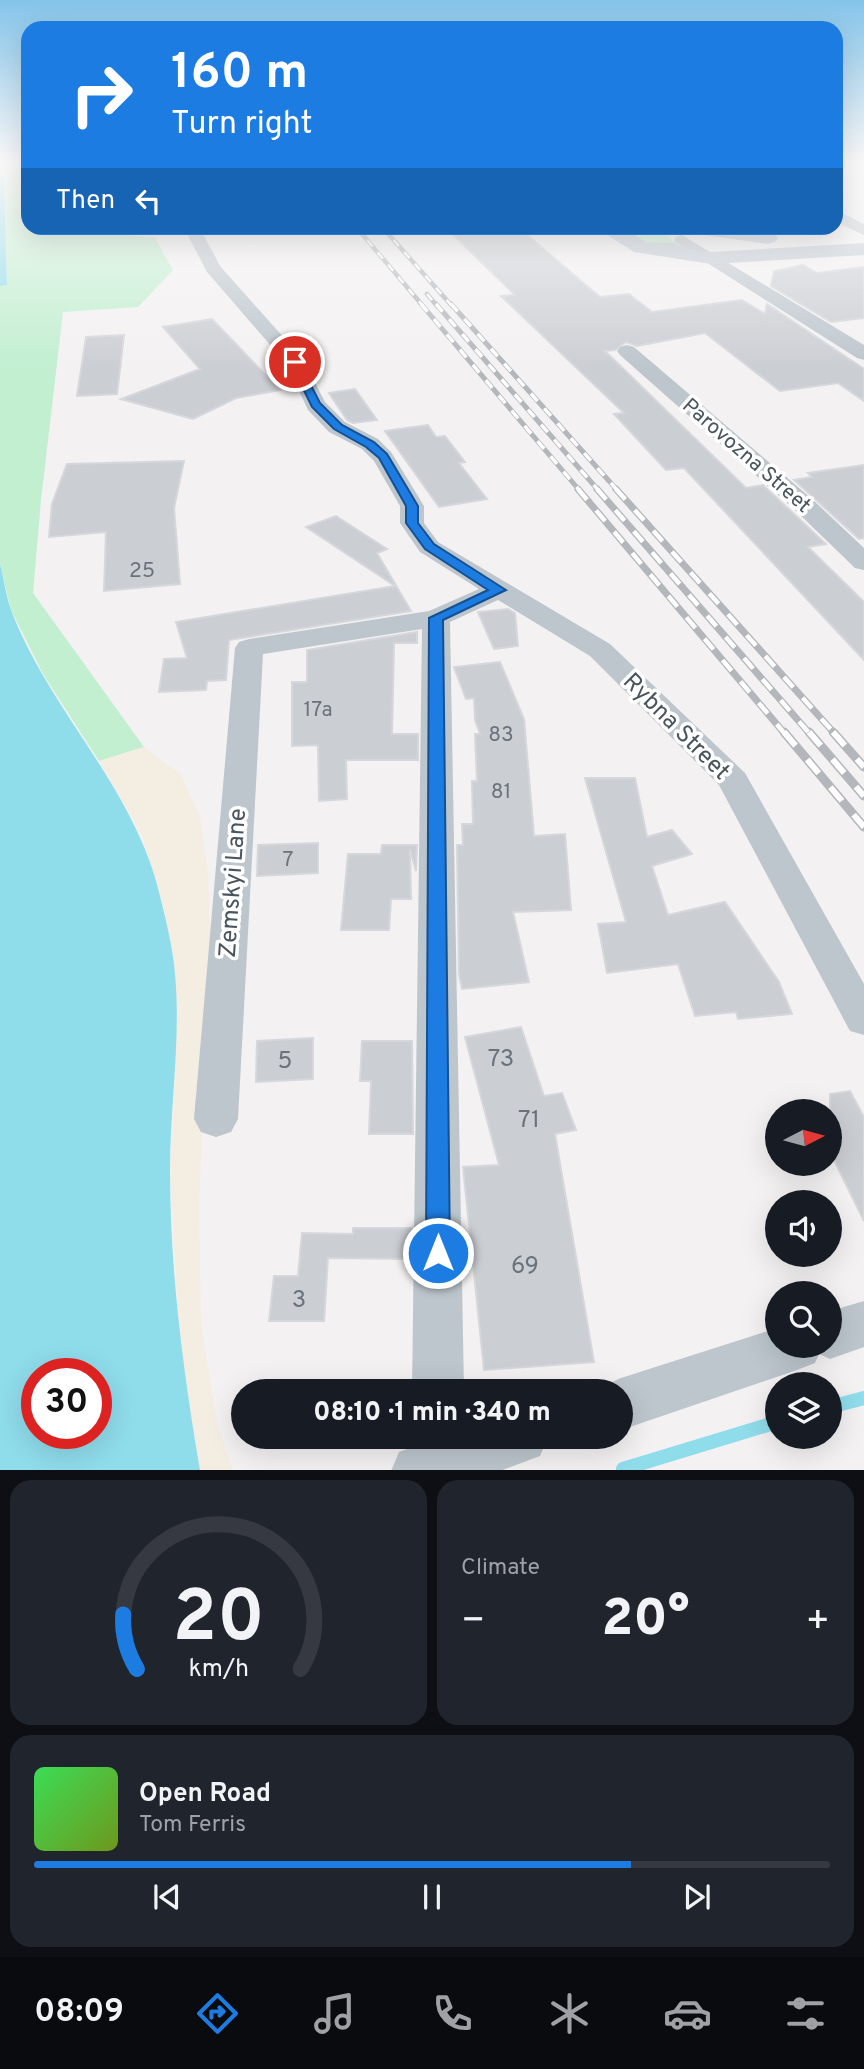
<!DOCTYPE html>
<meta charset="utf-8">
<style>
:root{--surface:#171b24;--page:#20242c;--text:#f1f3f6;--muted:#9ea1a6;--line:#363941;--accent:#1d7ce1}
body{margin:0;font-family:Overpass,sans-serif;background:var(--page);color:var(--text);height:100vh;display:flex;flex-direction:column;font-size:26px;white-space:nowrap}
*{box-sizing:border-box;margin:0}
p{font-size:23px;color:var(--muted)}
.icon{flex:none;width:38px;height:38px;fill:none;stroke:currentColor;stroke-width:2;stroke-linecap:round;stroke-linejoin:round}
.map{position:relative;height:1470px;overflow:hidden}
.sheet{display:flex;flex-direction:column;gap:10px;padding:10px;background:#0d0f14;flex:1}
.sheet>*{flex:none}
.top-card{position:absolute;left:21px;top:21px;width:822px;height:214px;border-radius:21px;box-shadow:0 7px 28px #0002;background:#1d7ce1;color:#fff;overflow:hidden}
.needle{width:46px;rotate:84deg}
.controls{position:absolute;left:765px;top:1099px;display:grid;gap:14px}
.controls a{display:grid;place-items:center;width:77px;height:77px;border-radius:50%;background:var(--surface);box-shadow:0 7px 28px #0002;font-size:35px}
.speed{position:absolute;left:21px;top:1358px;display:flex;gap:14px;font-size:35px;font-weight:700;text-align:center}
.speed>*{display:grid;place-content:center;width:91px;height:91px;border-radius:50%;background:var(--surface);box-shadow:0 7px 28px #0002;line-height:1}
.speed .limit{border:10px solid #d22;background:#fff;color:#111}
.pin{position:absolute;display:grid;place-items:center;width:60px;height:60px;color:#fff;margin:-30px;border:4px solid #fff;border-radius:50%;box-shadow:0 2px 7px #0007}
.me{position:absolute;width:77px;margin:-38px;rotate:0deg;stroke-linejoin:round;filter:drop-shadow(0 0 5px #0008)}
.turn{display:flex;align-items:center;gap:24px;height:147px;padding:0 35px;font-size:32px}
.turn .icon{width:91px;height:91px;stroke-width:2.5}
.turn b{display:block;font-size:49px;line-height:60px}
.then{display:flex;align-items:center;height:66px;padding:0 35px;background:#0003;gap:14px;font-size:26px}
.big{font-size:52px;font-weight:800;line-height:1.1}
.sheet .widget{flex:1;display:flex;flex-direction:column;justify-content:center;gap:10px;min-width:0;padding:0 24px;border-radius:21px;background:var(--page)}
.sheet .dial{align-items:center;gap:0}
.dial svg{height:182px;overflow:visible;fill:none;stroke:var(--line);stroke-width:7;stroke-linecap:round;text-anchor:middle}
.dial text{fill:var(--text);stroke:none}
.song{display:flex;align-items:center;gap:21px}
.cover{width:84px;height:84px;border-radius:10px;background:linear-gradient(135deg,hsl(130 70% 55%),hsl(80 70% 35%))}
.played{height:7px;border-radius:4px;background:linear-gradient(90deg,var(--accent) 75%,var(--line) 75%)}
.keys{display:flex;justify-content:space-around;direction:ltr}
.heat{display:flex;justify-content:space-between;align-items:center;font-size:38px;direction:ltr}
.sheet .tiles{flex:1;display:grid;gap:10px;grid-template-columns:1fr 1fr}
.widget:last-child{grid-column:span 2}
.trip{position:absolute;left:231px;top:1379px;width:402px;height:70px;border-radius:35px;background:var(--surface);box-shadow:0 7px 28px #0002;font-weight:800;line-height:70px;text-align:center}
.dock{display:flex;height:112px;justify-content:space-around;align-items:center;background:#090b0e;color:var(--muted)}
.dock .icon{width:49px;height:49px}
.dock .current{color:var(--accent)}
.dock b{font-size:32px;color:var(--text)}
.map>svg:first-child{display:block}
.green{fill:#c1efd0}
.sand{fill:#f3ede2}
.water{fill:#8fdceb;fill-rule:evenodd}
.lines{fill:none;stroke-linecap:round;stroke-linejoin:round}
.stream{stroke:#8fdceb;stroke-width:14}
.building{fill:#cbced3;stroke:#d5d7dc;stroke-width:2}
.street{fill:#bdc6cd;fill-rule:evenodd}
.secondary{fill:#bfcad4;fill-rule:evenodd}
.rail-far3-casing{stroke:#b3b6bb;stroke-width:4.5}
.rail-far2-casing{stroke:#b3b6bb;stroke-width:5}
.rail-far1-casing{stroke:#b3b6bb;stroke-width:7}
.rail-casing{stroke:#b3b6bb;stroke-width:9}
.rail-far3{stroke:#fff;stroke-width:2.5;stroke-dasharray:8;stroke-linecap:butt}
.rail-far2{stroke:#fff;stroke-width:3.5;stroke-dasharray:10;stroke-linecap:butt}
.rail-far1{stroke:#fff;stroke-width:4.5;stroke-dasharray:14;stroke-linecap:butt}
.rail{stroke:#fff;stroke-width:6;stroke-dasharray:18;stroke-linecap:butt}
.route{fill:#1d7ce1;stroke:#135192;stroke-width:2}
.labels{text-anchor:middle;stroke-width:7;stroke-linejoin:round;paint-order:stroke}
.far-street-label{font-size:21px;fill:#49555e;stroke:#fff}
.number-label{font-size:21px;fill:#6a737b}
.street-label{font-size:24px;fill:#49555e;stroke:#fff}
.near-number-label{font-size:24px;fill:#6a737b}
</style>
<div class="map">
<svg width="864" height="1471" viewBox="0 0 864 1471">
<rect width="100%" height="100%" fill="#f3f1f1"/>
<path class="green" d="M4,163H28V228H113V234L155,238L173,270L138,307L63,312L41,500L33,593L144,747L99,761L43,674L11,610L0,564V286L7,285Z
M617,228H656L677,243L676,245L639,244Z"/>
<path class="sand" d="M144,747L181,775L200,817L208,872L210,934L199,1207L201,1323L217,1424L233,1470H200L180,1353L170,1170L175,1079V973L160,894L141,833L99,761Z"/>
<path class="water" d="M0,177H4L7,285L0,286Z
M0,564C4,579 6,596 11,610C50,712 135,788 160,896C166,921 173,948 175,974C181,1039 170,1105 170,1170C170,1271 183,1371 200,1470H0ZM37,1374H96V1433H37Z"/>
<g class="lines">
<path class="stream" d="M830,1407L864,1398
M623,1469L777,1422"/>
</g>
<path class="building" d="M446,228H519L600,297L629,294L652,312L742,300L765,314L767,304L864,369V401L838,383L780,391L705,333L637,346L626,342L615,350L605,351L746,488L763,485L826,544L808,547L864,602V660L684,468L666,470L614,414L624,413L501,296L515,295Z
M803,265L817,273L864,267V318L831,322L771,286L774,271Z
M212,319L280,390L236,398L193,419L121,399L200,369L163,327Z
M124,335L117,394L77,396L86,337Z
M355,389L377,420L353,423L347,420L329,393Z
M428,425L436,437L445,436L465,462L459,463L487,499L439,507L385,431Z
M184,461L174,508L180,584L104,591L106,532L49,537L52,504L67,464Z
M864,465V538L859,539L794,480L812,477L808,473Z
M336,516L387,549L377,553L411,611L229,640L226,680L207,681L206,690L159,692L164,659L187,658L176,622L395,586L306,527Z
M508,609L515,613L518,646L494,649L478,612Z
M417,632V643H394L392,734H418V760H346L347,799L319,801L318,745L292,746V682H307V650Z
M500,662L524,719L534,836L565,834L571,910L513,912L529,982L462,989L459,974L457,845H463L462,824H473L472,781H477L475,734H480L475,720L474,698L466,699L454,667Z
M585,778H635L647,837L672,830L692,854L652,866L668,915L725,902L779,982L792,1014L738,1019L736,1012L695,1016L678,964L607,973L598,924L626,922Z
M318,843V873L257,876L258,845Z
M382,845H417L416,871L410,850L411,899H391L389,930H341L348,854H381Z
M521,1027L544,1096L562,1093L576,1130L555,1134L594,1362L484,1370L463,1167L499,1165L465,1037Z
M313,1038V1079L256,1082L257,1041Z
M362,1041H412L413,1134H369L371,1081H360Z
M850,1091L864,1117V1221L830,1152V1094Z
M353,1228H412L411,1259L328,1258L324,1321H269L274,1276H298L302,1233L353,1234Z"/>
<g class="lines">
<path class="street" d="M836,210L864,224V235L836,222Z
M184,228H200L220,266L302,358L325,402L345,422L378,439L391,452L424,506V523L438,542L610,644L745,773L864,984V1035L850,1031L719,785L590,656L498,600L450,622L464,1391H412L422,629L263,654L238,1119L231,1132L216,1137L201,1132L194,1119L235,648L239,642L249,639L429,611L479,589L420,552L400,523V506L374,461L362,449L329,432L308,410L286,363L207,272Z
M682,235L864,345V360L857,358L676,243L674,240L676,237Z
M627,345L634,347L812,499L864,548V570L855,568L794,509L620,355L617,351L620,347Z
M864,1301V1347L830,1359L819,1354L815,1363L797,1370L621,1430V1391H600L603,1386L621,1378L777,1328V1346H830V1311Z
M440,1437H548L540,1456L500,1471H391L399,1452Z"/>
<path class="secondary" d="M601,228H623L646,242L674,243L684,248L711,252L864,243V255L711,264L634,252L603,232Z
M687,228C716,225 747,227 775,234L778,238L775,242L768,244L697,234Z"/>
<g class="rail-far3-casing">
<path id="rail-far3" d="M357,228L423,306
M383,228L452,306
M427,294L437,306"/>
</g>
<g class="rail-far2-casing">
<path id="rail-far2" d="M421,304L580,491
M436,304L599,491
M451,304L618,491"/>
</g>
<g class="rail-far1-casing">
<path id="rail-far1" d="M578,489L785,734
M597,489L810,734
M616,489L835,734"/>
</g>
<g class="rail-casing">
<path id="rail" d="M784,732L864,827
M809,732L864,796
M833,732L864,767"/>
</g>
<use href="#rail-far3" class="rail-far3"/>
<use href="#rail-far2" class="rail-far2"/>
<use href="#rail-far1" class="rail-far1"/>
<use href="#rail" class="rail"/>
</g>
<linearGradient id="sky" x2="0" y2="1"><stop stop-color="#84c4e9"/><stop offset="0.44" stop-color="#faf9f9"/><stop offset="1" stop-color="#faf9f9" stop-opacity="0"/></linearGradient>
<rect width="864" height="369" fill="url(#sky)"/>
<path class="route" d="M291,360H298L320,403L342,425L374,442L387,454L418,506V523L434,544L506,590L443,620L450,1253L446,1261L438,1264L430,1261L426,1253L429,618L488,590L425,549L406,523V506L379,458L366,447L334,429L312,407L290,362Z"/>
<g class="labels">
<g class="far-street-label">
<text transform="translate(747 455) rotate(41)" y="7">Parovozna Street</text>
</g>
<g class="number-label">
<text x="142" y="577">25</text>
<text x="318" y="716">17а</text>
<text x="501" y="741">83</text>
<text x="501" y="798">81</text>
<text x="288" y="866">7</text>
</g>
<g class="street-label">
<text transform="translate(677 726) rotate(45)" y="8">Rybna Street</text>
<text transform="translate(232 883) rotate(-86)" y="8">Zemskyi Lane</text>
</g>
<g class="near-number-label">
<text x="501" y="1066">73</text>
<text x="285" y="1068">5</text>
<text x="529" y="1127">71</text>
<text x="525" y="1273">69</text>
<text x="299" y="1307">3</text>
</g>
</g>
</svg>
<div class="controls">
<a><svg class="needle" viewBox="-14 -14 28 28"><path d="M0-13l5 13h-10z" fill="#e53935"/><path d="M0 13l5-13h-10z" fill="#9ea1a6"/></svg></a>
<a><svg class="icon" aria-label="sound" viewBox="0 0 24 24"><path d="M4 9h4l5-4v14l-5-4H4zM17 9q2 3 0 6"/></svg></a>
<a><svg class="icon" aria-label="search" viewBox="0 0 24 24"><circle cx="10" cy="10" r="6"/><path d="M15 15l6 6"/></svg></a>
<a><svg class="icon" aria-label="layers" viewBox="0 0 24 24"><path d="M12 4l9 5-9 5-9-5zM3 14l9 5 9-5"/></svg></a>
</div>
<div class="speed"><div class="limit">30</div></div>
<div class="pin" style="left:295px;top:362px;background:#d93025"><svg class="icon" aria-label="arrive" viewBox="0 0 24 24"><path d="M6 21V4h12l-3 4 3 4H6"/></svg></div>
<svg class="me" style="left:438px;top:1253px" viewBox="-20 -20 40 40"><circle r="17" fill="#1d7ce1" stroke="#fff" stroke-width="3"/><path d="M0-11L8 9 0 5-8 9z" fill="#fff"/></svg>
<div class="trip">08:10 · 1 min · 340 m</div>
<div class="top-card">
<div class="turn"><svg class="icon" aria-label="right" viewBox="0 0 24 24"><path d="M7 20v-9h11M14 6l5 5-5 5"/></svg><div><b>160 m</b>Turn right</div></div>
<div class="then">Then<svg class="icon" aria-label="left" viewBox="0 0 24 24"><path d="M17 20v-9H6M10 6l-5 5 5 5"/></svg></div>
</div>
</div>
<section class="sheet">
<div class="tiles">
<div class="widget dial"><svg viewBox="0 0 100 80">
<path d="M14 69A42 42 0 1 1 86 69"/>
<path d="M14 69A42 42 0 0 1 8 45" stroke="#1d7ce1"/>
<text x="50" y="56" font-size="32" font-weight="700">20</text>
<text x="50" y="72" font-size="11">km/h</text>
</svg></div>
<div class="widget"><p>Climate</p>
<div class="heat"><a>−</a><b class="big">20°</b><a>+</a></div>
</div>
<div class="widget">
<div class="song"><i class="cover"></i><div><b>Open Road</b><p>Tom Ferris</p></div></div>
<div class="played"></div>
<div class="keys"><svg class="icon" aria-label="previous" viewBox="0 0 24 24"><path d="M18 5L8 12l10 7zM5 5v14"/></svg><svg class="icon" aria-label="pause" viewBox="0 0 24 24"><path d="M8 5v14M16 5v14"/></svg><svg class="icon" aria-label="next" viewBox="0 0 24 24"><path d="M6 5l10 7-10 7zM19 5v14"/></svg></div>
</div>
</div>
</section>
<nav class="dock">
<b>08:09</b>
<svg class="icon current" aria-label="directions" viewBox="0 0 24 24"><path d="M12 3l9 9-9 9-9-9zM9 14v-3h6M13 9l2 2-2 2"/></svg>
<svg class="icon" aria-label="music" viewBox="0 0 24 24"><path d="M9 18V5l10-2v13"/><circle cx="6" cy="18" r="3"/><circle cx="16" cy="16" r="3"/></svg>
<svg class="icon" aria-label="phone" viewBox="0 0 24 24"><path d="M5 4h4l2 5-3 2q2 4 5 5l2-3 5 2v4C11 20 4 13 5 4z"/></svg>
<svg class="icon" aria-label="climate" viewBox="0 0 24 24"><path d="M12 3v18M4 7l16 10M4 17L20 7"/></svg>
<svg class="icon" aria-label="car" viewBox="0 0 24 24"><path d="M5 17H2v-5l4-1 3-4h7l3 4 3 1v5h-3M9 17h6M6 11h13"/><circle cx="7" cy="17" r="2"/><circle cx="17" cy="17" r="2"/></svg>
<svg class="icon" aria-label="filters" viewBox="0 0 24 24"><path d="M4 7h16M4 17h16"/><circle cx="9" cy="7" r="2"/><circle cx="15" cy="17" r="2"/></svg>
</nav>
